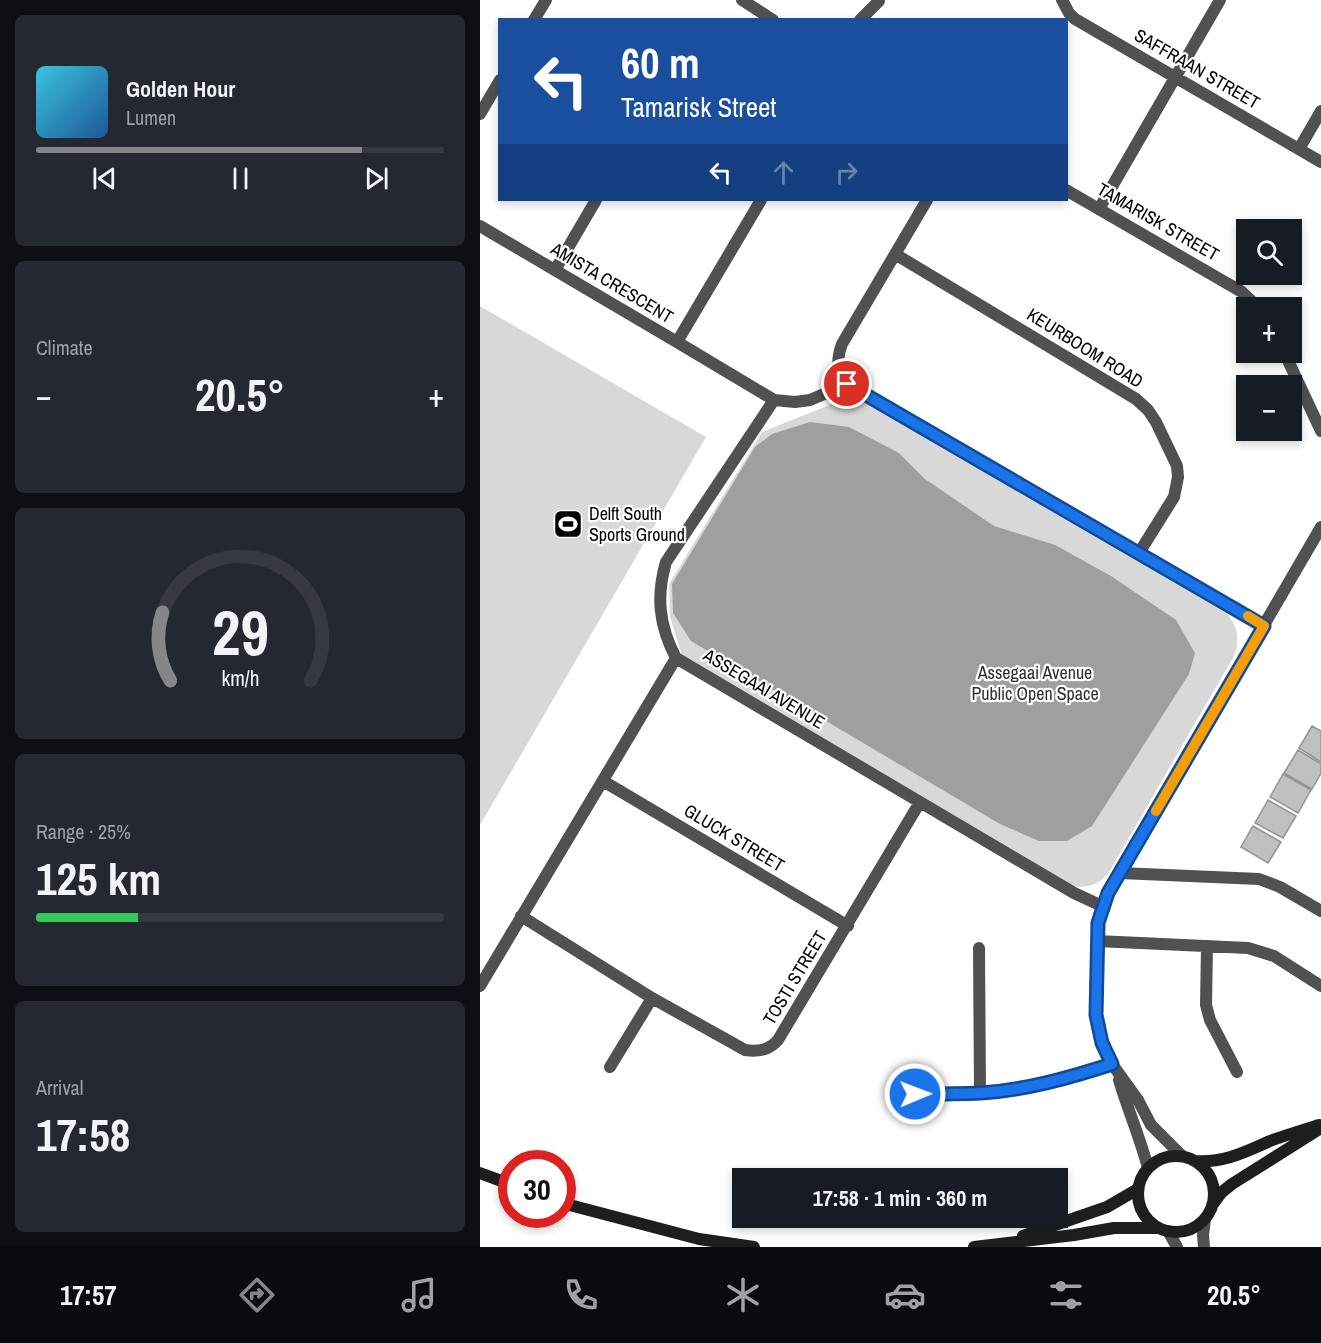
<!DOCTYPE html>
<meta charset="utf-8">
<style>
:root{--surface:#171b24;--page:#242831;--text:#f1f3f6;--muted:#9ea1a6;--line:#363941;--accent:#858687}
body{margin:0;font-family:"Archivo Narrow",sans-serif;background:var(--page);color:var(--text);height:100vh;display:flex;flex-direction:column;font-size:22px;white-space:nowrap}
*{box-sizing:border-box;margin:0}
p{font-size:20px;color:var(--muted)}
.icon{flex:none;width:33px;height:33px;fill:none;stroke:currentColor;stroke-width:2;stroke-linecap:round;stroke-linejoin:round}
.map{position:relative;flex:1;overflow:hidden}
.sheet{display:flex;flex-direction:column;gap:15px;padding:15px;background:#0d0f14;width:480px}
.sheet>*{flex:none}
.hud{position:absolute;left:18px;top:18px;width:570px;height:183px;border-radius:0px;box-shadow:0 3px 9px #0003;background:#1a4fa0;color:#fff;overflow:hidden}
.tools{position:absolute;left:756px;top:219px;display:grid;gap:12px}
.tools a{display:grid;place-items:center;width:66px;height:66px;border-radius:0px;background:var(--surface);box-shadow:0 3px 9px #0003;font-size:30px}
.speed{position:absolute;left:18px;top:1150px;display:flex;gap:12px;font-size:30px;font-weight:700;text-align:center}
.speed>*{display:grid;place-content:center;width:78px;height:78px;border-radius:50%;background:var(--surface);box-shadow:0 3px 9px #0003;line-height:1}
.speed .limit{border:9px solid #d22;background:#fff;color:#111}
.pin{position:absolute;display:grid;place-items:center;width:51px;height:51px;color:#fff;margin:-26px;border:3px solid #fff;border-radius:50%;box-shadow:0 2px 6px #0007}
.me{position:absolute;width:66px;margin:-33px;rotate:89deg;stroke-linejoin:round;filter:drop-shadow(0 0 4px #0008)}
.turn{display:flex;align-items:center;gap:21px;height:126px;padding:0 24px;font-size:27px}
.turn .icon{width:78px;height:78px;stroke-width:2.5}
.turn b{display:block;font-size:42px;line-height:51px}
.lanes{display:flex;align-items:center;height:57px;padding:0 24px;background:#0003;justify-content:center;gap:30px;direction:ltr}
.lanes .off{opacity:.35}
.big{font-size:45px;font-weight:700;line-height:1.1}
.sheet .card{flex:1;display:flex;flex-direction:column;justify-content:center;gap:9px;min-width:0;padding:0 21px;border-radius:9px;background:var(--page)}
.sheet .dial{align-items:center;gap:0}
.dial svg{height:156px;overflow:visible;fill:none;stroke:var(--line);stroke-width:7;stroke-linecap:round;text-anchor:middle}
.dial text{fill:var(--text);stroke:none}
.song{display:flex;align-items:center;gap:18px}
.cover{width:72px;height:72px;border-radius:9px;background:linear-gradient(135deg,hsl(190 70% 55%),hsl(210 70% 35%))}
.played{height:6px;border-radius:3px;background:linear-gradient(90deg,var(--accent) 80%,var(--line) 80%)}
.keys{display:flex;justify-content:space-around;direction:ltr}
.heat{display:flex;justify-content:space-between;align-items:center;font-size:33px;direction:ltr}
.charge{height:9px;border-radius:4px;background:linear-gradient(90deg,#34c759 25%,var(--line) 0)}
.trip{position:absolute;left:252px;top:1168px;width:336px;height:60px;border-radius:0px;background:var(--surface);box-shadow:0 3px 9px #0003;font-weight:700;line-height:60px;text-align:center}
.tab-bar{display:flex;height:96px;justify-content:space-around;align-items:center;background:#090b0e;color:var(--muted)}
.tab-bar .icon{width:42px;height:42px}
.tab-bar .on{color:var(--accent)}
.tab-bar b{font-size:27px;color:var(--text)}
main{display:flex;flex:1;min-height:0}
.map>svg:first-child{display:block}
.green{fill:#d8d8d8}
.water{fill:#9f9f9f}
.building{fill:#c0c0c0;stroke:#959595;stroke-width:1.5}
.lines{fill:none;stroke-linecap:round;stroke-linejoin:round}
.lane{stroke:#515151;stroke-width:12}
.street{stroke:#515151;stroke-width:12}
.secondary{stroke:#1e1e1e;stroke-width:12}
.route-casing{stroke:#114b97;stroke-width:15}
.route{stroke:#1a73e8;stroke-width:10}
.slow{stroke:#f59e0b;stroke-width:10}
.labels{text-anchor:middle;stroke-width:4.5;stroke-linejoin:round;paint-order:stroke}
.street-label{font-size:18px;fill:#000;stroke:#fff}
.poi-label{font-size:18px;fill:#000;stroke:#fff;text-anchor:start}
.park-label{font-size:18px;fill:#2f2f2f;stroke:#fff}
</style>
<main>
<section class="sheet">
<div class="card">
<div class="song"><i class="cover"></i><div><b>Golden Hour</b><p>Lumen</p></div></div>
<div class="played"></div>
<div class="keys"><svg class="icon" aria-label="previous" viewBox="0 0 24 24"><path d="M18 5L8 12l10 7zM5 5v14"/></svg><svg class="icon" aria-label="pause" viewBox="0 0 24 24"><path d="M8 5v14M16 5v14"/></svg><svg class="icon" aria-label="next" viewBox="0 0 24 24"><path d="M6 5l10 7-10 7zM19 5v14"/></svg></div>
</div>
<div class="card"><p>Climate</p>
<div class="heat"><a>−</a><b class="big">20.5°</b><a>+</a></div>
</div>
<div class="card dial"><svg viewBox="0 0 100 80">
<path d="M14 69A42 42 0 1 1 86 69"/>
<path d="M14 69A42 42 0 0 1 10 34" stroke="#858687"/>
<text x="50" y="56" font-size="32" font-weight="700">29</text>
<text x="50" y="72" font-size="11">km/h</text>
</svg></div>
<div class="card"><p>Range · 25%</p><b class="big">125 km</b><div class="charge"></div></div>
<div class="card"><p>Arrival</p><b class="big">17:58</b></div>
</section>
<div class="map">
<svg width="841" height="1247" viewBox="0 0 841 1247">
<rect width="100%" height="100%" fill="#fff"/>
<path class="green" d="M0,306L226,437L0,825Z
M372,396L746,613C758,626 760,640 754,656L628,874C617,886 606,888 590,886L202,656L190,617L189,584L282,432Z"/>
<path class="water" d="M330,422L369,427L419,453L445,479L514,526L575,545L631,576L696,620L715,653L709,674L612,826L587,841H559L520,824L211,641L193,613L192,584L275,447L292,434Z"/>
<path class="building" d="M832,726L841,731V762L819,748Z
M818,750L841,764V773L832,789L804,773Z
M803,774L831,790L818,813L790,797Z
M788,800L816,816L803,838L775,823Z
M773,826L801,842L788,863L761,847Z"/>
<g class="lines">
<path class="lane" d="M640,873L779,879L800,887L841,911"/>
<path class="street" d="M262,0L293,20
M582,0L589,13L595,19L841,162
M54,20L66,0
M380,20L399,1
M0,114L20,80
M819,149L841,111
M586,190L762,292L779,308
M447,200L362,344C356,360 357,371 367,384L784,626
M619,209L740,0
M0,226L197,342L281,200
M415,254L656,399L668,410L676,422L697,466L698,477L694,497L659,553
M75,270L116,200
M197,342L294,400L315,402L330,400L367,384
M804,352L841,431
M196,658C179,626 176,596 186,562L294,400
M123,781L368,926
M41,916L172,998L265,1050C279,1052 289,1050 298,1040L440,802
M617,941L768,948L794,956L841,986
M727,946L726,1005L730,1020L757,1072
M499,948L500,1093
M0,986L196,658L594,893L622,906
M130,1067L172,998
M639,1080C648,1110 660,1138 668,1168
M435,1094C457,1093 479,1094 501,1093C546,1090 589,1078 632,1064
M702,1156L671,1125L658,1100L632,1064L618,1030L616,1015L617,941L619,915L628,893L841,527
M688,1231L697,1247
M724,1247L723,1235L725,1219"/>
<path class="secondary" d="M658 1194a38 38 0 1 1 76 0a38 38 0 1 1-76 0Z
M715,1161C744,1163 765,1152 790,1141C806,1135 823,1130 839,1125
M0,1173L32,1185
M82,1203L219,1239L274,1247
M733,1204L742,1192L752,1184L841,1128
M543,1236L627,1207L658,1189
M494,1247L594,1235L634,1228H679"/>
</g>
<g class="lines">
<g class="route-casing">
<path id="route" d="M367,384L784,626L628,893L618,923L616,1015L622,1043L632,1064C589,1078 546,1090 501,1093C479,1094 457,1094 435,1094"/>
</g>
<use href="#route" class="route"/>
<path class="slow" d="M676,811L784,626L768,616"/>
</g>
<defs>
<g id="stadium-square" transform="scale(1.5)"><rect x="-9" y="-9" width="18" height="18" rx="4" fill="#000" stroke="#fff"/><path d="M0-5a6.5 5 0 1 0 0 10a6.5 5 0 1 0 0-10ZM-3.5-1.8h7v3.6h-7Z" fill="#fff"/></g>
</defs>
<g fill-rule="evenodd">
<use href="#stadium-square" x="88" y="524"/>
</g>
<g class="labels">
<g class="street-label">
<text transform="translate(717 69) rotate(30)" y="6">SAFFRAAN STREET</text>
<text transform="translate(678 222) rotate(30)" y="6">TAMARISK STREET</text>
<text transform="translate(132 283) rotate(31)" y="6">AMISTA CRESCENT</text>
<text transform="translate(605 348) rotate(32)" y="6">KEURBOOM ROAD</text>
<text transform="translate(284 689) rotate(31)" y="6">ASSEGAAI AVENUE</text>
<text transform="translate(254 838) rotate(31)" y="6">GLUCK STREET</text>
<text transform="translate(315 978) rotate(-59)" y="6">TOSTI STREET</text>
</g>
<g class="poi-label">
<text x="109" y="520">Delft South<tspan x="109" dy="21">Sports Ground</tspan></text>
</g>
<g class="park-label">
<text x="555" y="679">Assegaai Avenue<tspan x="555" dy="21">Public Open Space</tspan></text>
</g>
</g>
</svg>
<div class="tools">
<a><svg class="icon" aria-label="search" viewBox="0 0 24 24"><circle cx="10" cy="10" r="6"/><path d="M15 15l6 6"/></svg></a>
<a>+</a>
<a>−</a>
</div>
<div class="speed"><div class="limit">30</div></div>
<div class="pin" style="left:367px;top:384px;background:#d93025"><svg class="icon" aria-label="arrive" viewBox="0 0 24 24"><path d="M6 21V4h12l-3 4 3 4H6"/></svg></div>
<svg class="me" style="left:435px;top:1094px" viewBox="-20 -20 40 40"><circle r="17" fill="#1a73e8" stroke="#fff" stroke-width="3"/><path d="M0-11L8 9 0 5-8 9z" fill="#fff"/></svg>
<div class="trip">17:58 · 1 min · 360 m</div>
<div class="hud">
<div class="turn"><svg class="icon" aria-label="left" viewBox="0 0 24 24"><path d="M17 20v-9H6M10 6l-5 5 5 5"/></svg><div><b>60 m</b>Tamarisk Street</div></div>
<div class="lanes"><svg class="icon" aria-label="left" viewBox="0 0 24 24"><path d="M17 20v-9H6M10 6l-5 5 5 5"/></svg><svg class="icon off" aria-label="ahead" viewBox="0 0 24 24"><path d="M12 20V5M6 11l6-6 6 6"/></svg><svg class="icon off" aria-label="right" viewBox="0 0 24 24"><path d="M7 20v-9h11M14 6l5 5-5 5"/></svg></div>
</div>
</div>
</main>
<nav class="tab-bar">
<b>17:57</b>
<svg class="icon on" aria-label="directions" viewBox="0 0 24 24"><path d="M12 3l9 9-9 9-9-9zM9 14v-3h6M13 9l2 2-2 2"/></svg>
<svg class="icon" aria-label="music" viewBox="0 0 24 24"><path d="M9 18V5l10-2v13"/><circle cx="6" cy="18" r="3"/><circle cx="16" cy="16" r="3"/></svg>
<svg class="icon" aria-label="phone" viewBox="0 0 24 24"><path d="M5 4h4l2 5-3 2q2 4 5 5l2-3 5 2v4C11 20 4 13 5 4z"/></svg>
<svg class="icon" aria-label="climate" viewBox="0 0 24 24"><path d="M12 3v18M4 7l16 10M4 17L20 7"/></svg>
<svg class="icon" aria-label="car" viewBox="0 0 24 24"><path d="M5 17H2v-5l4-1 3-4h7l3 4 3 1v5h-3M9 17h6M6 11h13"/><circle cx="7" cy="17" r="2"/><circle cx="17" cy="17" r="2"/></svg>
<svg class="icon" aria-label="filters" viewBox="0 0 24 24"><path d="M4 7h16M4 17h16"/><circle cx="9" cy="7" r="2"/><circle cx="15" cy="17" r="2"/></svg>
<b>20.5°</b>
</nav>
